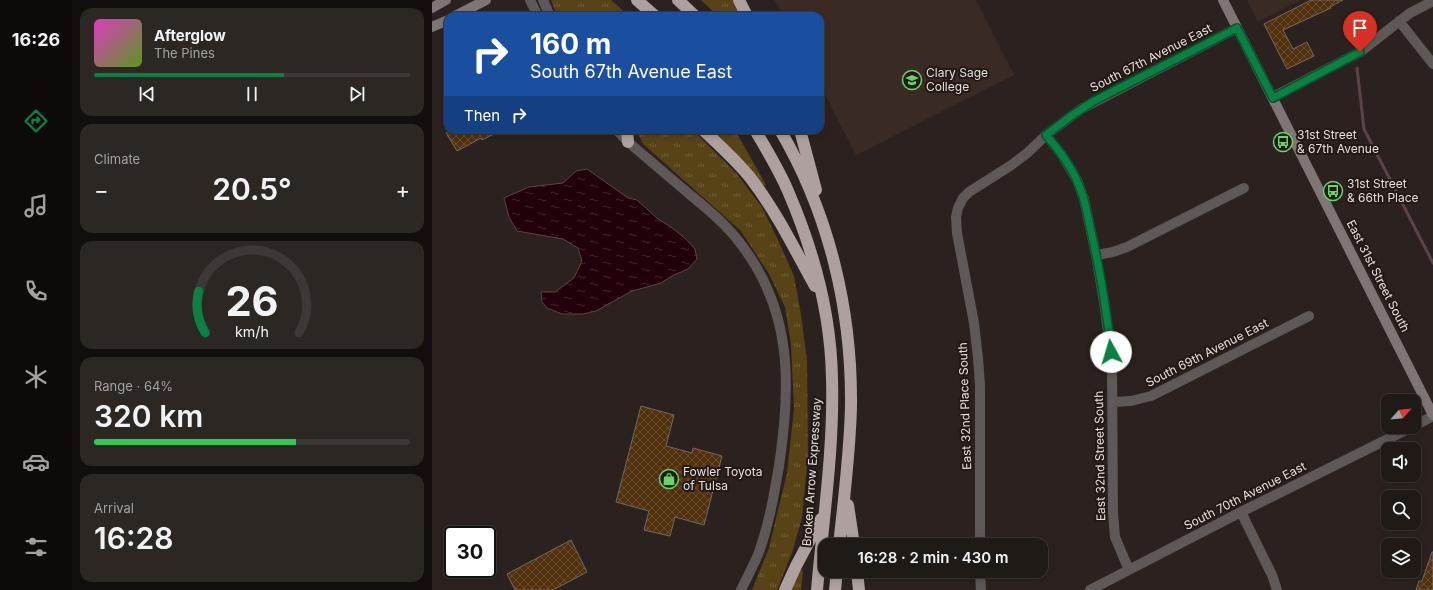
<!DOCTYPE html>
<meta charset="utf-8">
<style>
:root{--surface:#201a17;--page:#2d2724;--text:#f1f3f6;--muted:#a2a1a1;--line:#3d3836;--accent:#0b8043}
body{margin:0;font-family:Inter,sans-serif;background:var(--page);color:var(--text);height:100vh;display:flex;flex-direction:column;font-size:15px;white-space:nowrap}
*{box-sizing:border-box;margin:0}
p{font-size:13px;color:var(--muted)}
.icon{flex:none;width:22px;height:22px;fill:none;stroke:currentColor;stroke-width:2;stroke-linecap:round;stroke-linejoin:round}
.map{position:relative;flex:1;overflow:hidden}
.drawer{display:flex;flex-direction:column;gap:8px;padding:8px;background:#120e0d;width:360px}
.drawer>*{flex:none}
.top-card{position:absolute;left:12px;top:12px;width:380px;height:122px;border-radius:12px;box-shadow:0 2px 6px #0003,0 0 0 1px var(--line);background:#1a4fa0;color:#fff;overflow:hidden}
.needle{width:26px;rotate:63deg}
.buttons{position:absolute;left:949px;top:394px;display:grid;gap:8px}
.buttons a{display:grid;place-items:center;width:40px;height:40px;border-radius:8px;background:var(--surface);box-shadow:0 2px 6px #0003,0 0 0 1px var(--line);font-size:20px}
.speed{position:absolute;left:12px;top:526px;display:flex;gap:8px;font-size:20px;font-weight:700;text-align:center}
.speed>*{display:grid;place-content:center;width:52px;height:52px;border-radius:50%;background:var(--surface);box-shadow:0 2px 6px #0003,0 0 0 1px var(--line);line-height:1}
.speed .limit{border:2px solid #111;border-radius:6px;background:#fff;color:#111}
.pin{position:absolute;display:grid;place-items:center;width:34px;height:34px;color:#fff;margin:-41px -17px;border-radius:50% 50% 50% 0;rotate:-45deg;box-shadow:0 0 4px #0007}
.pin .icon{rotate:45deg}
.me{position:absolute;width:44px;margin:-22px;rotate:354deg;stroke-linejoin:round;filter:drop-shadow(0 0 3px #0008)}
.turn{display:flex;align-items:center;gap:14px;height:84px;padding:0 20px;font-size:18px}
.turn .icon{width:52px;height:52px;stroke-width:2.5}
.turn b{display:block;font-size:28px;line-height:34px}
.then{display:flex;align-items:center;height:38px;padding:0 20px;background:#0003;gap:8px;font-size:15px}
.big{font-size:30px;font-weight:600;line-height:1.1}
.drawer .widget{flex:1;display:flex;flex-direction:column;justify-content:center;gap:6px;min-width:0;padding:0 14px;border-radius:12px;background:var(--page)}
.drawer .dial{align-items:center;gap:0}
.dial svg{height:104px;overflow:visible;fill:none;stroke:var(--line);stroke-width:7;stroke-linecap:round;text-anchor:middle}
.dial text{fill:var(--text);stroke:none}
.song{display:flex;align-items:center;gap:12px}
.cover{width:48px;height:48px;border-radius:6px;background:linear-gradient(135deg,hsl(310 70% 55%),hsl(90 70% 35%))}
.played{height:4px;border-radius:2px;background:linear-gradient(90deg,var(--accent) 60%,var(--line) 60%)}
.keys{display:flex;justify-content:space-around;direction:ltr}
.heat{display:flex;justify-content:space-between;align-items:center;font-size:22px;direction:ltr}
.charge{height:6px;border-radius:3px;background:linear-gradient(90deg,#34c759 64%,var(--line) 0)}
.trip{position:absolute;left:386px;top:538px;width:230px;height:40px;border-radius:12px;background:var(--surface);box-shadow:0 2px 6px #0003,0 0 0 1px var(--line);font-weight:600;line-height:40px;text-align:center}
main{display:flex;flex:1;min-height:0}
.tabs{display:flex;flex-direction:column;width:72px;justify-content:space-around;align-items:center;background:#0d0a09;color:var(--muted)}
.tabs .icon{width:28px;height:28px}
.tabs .active{color:var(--accent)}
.tabs b{font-size:18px;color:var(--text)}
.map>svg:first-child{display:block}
.built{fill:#392a24}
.grass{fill:url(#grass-tufts)}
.water{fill:url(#water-ripples);stroke:#5c4349}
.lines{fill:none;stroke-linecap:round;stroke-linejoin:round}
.stream{stroke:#5c4349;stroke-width:3}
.building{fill:url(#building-cross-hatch);stroke:#726962}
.minor{stroke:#5e5858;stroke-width:10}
.tertiary{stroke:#5e5858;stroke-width:10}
.secondary{stroke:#7e7575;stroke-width:10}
.motorway{stroke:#ada09f;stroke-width:12}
.route-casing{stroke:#07532c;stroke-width:10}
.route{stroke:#0b8043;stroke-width:7}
.labels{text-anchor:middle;stroke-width:4;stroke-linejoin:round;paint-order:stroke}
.street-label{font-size:12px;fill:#e5dedc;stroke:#221915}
.poi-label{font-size:12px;fill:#e5dedc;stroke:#221915;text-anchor:start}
</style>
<main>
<nav class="tabs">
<b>16:26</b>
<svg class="icon active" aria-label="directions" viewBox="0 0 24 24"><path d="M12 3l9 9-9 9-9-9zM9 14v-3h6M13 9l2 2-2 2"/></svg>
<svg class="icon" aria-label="music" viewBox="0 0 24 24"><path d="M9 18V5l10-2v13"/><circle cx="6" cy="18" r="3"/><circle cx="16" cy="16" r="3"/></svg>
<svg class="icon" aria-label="phone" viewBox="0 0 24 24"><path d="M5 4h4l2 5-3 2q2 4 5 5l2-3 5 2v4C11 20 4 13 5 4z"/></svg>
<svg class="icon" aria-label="climate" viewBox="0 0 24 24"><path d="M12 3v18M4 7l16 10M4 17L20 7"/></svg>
<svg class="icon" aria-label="car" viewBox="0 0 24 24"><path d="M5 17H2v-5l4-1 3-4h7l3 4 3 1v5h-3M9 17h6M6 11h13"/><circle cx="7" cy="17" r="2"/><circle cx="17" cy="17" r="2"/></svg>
<svg class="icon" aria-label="filters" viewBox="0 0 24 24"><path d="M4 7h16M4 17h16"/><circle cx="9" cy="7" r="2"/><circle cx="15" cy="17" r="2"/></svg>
</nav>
<section class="drawer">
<div class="widget">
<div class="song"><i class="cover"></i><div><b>Afterglow</b><p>The Pines</p></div></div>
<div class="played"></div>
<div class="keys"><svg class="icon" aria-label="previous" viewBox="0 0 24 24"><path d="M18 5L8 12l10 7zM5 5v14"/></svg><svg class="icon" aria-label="pause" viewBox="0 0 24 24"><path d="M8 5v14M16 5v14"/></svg><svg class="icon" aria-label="next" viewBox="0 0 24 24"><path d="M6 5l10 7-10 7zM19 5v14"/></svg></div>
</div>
<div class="widget"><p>Climate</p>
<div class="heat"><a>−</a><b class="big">20.5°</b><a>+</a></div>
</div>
<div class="widget dial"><svg viewBox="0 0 100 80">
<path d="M14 69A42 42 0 1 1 86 69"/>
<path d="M14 69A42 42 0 0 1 9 37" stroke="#0b8043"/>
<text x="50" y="56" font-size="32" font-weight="700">26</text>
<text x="50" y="72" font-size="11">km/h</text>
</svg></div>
<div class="widget"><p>Range · 64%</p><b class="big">320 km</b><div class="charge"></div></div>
<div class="widget"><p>Arrival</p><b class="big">16:28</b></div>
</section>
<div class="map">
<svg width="1001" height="590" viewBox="0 0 1001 590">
<defs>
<pattern id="grass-tufts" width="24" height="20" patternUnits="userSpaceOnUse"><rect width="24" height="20" fill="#584316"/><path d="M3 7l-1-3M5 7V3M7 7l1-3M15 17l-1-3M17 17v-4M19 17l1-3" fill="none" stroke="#705e37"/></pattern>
<pattern id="water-ripples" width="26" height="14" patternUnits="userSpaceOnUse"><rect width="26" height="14" fill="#22000a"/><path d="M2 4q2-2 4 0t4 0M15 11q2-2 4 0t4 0" fill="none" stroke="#42252d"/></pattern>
<pattern id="building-cross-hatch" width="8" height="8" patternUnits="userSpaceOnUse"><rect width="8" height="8" fill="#51300c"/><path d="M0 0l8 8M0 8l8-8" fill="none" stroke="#6a4e2f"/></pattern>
</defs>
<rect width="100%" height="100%" fill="#2b221f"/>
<path class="built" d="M342,0H544L582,75L424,155L388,85V16H352Z
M815,0H869L826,22Z"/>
<path class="grass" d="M119,0H179L197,16H125Z
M269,0H303L311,16H286Z
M207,130H261L305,174L330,207L346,240L362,276L369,315L375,360L376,455L370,518L360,553L345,590H320L337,548L355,473L362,409L359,344L353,307L337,274L309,231L211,144L207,136Z
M278,130H303L334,185L330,187Z
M368,569L371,571L369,590H359Z"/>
<path class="water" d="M155,169L196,198L205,200L226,219L239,227L254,239L263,249L265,259L256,269L240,276L229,283L200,291L164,311L151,314H130L115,308L110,302L109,292H123L142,278L150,261L146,248L131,239L85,231L77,217L72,198L97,187L131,183L144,171Z"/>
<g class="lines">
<path class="stream" d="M925,68L932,129L1001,263"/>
</g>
<path class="building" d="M879,0H911L898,7L899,8L851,30L861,49L875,42L882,56L855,69L832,24Z
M19,130H70L50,140L49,138L25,151L14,133Z
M209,406L242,415L234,446L260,453L261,448L290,456L272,525L243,517L238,536L212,530L217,511L184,502Z
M139,540L155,572L121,590H83L75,574Z
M1000,552H1001V590H984L987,581H990Z"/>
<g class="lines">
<path class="minor" d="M967,21L1001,64
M841,97L928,52L978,13L1001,1
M614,135L630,155L645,180L652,199L664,255L673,308L680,366L681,513L683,537L697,570
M664,255L681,252L695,247L812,188
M681,402L699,401L719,396L877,316
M982,426L1001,416
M809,512L840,575L845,590
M548,545V385L546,358L542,323L525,233L524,217L526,208L531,198L537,192L578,166L594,154L614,135L649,109L805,28
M548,571L549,590
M658,590L809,512L980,427"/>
<path class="tertiary" d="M98,0L106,16
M111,0L118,16
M185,130L196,142C216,159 236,176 256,193C274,208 294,224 308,243C361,311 359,386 347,466C342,495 337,524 327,552C322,565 315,577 309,590"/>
<path class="secondary" d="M791,0L1001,415
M0,8L14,0
M23,16L54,0
M0,27L16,20"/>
<path class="motorway" d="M205,0L223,16
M246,0L263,16
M307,0L315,16
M195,130L196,142
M271,130C288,146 306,162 320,180C345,213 363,250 383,286
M323,130C335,150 347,170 356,191C381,249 399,315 400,379C402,449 391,520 385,590
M348,130C397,213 420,310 419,406C418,452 412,499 407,545
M368,130L384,190
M416,505L422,545
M425,571L427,590
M353,590L364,566L389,519
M403,590L405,571"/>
</g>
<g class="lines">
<g class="route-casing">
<path id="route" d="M679,352C675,311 668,271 659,231C655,214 653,196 645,181C638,164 626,149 614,135L639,116L662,101L805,28L841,98L928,52"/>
</g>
<use href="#route" class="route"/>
</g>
<defs>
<g id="university-ring" transform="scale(1)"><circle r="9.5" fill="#221915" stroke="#67d466" stroke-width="1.5"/><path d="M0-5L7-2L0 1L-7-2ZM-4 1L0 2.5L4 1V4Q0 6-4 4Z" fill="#67d466"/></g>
<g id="bus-ring" transform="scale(1)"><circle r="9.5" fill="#221915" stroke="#67d466" stroke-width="1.5"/><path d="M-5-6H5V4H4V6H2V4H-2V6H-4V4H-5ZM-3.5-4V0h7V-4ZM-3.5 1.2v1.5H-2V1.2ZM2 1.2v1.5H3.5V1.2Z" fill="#67d466"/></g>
<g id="shop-ring" transform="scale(1)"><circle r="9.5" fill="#221915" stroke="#67d466" stroke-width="1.5"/><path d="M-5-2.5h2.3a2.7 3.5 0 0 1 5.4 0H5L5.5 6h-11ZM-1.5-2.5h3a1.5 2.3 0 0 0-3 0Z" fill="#67d466"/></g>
</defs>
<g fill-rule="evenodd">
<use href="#university-ring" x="480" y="80"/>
<use href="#bus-ring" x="851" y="142"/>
<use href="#bus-ring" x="901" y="191"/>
<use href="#shop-ring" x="237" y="479"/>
</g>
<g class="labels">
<g class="street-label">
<text transform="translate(719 58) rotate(-27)" y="4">South 67th Avenue East</text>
<text transform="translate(946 276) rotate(63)" y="4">East 31st Street South</text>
<text transform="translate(775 353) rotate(-27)" y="4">South 69th Avenue East</text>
<text transform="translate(533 406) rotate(-92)" y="4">East 32nd Place South</text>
<text transform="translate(668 456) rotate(-91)" y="4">East 32nd Street South</text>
<text transform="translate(380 472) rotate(-86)" y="4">Broken Arrow Expressway</text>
<text transform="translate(813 496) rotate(-27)" y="4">South 70th Avenue East</text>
</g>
<g class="poi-label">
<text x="494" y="77">Clary Sage<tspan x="494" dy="14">College</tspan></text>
<text x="865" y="139">31st Street<tspan x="865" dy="14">&amp; 67th Avenue</tspan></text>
<text x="915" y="188">31st Street<tspan x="915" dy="14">&amp; 66th Place</tspan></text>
<text x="251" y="476">Fowler Toyota<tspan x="251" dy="14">of Tulsa</tspan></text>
</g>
</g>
</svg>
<div class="buttons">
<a><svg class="needle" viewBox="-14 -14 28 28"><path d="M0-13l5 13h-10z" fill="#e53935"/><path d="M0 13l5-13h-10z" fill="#a2a1a1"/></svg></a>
<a><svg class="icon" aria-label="sound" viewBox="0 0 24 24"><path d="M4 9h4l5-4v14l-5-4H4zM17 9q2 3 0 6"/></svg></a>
<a><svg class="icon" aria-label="search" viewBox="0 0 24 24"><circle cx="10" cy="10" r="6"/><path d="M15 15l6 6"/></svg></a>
<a><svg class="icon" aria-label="layers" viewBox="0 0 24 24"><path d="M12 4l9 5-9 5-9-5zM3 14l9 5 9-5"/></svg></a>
</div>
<div class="speed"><div class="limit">30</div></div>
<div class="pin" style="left:928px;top:52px;background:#d93025"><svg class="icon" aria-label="arrive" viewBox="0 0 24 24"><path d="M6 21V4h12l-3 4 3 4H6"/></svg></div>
<svg class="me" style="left:679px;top:352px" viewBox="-20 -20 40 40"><circle r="19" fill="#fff"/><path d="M0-13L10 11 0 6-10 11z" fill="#0b8043"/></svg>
<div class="trip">16:28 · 2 min · 430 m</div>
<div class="top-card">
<div class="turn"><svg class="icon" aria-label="right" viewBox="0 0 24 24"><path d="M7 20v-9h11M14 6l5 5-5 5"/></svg><div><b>160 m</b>South 67th Avenue East</div></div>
<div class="then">Then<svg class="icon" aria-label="right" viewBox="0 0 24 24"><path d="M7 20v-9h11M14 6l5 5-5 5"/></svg></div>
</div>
</div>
</main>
